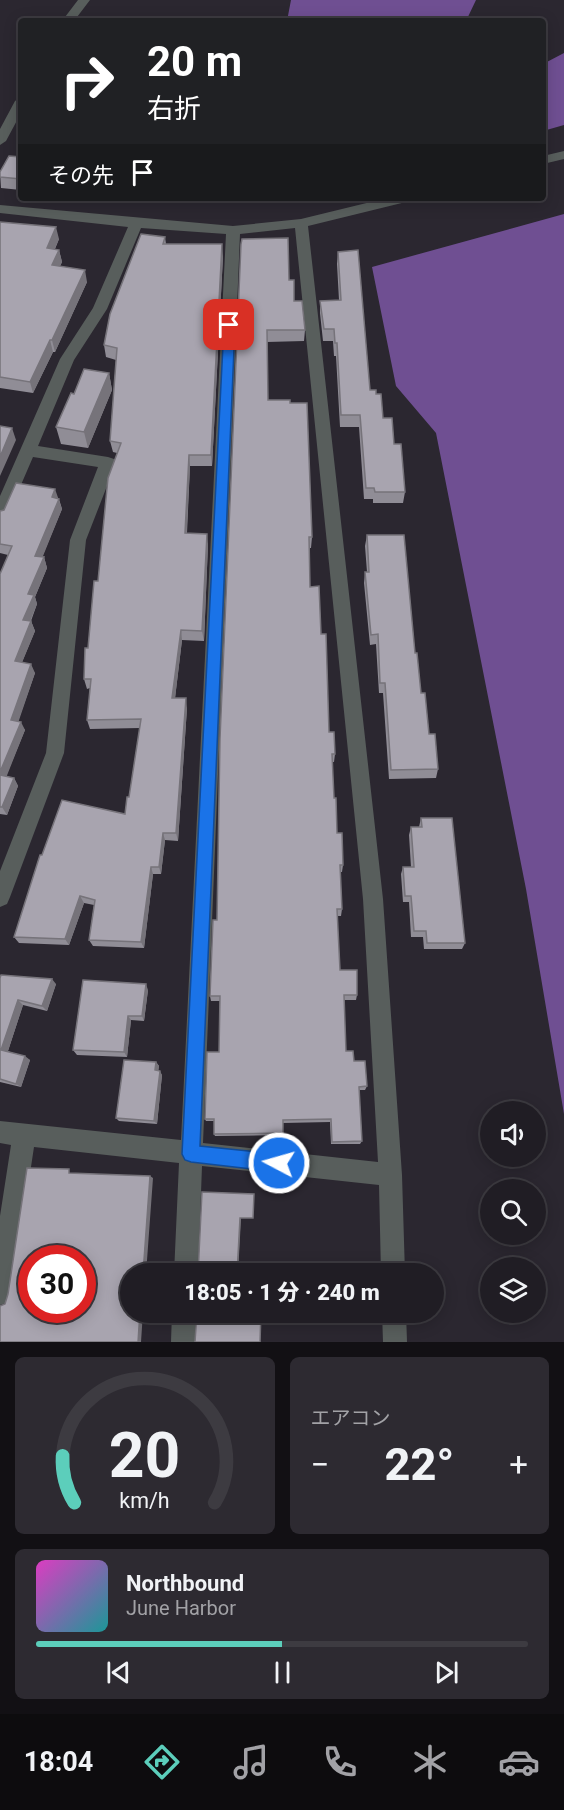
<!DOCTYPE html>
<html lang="ja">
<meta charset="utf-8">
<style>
:root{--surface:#201d24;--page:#2d2a31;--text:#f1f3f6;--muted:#a2a2a6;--line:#3d3b41;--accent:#5ccebb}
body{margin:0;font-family:Roboto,"Noto Sans JP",sans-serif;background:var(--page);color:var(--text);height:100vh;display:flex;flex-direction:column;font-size:22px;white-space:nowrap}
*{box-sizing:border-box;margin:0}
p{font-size:20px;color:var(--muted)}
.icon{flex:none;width:33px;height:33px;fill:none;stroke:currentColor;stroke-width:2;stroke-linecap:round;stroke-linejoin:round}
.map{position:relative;height:1342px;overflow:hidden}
.side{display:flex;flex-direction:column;gap:15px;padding:15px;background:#121014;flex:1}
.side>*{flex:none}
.banner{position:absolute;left:18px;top:18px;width:528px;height:183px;border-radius:6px;box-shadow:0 3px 15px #0003,0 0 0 2px var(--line);background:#202124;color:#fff;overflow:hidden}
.buttons{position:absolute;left:480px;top:1101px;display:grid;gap:12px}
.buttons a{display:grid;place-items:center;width:66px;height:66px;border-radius:50%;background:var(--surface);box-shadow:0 3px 15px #0003,0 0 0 2px var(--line);font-size:30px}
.speed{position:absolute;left:18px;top:1245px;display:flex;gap:12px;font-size:30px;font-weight:700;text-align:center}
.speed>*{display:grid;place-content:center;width:78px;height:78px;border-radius:50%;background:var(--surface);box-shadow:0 3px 15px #0003,0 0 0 2px var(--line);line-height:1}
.speed .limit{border:9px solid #d22;background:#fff;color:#111}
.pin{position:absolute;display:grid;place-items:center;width:51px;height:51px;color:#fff;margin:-26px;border-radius:12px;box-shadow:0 3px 9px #0006}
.me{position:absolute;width:66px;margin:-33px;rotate:276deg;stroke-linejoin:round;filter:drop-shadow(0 0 4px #0008)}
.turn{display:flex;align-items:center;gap:21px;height:126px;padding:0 30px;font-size:27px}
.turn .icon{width:78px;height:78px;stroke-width:2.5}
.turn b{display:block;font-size:42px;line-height:51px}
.then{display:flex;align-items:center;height:57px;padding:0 30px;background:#0003;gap:12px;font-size:22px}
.big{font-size:45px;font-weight:800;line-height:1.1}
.side .card{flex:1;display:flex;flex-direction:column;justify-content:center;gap:9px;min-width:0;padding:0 21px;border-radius:9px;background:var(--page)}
.side .dial{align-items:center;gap:0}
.dial svg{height:156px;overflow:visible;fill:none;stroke:var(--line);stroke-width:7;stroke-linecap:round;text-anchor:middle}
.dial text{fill:var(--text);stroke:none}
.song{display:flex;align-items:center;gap:18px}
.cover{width:72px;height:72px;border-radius:9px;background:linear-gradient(135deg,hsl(310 70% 55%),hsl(180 70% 35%))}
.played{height:6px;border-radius:3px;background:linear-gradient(90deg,var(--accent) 50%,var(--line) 50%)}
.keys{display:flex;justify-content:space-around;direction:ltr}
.heat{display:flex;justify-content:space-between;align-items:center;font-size:33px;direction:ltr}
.side .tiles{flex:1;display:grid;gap:15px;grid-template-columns:1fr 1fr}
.card:last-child{grid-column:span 2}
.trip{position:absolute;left:120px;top:1263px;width:324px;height:60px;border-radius:30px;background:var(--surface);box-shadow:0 3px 15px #0003,0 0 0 2px var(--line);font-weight:800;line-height:60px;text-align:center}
.menu{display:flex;height:96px;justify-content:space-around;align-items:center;background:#0d0c0e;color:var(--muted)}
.menu .icon{width:42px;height:42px}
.menu .active{color:var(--accent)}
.menu b{font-size:27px;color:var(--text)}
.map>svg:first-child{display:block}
.forest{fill:#6f4f92}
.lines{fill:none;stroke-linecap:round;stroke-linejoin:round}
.minor{fill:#585e5c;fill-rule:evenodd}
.wall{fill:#908d96}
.shaded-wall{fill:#76737a}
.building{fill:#a8a4af;stroke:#76737a;stroke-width:1.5;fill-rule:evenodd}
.route{fill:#1a73e8;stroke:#114b97;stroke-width:1.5}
</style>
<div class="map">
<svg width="564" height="1342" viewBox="0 0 564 1342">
<rect width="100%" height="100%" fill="#2b2730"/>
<path class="forest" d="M291,0H476L466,21H287Z
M564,53V125L543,131V64Z
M564,214V1114L526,889L436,433L396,386L372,267Z"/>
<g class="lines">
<path class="minor" d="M78,0H90L74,21H62Z
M21,97V113L6,141L0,145V129L15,101Z
M564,151V159L543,164V156Z
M387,198H412L410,201L308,226L383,899L402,1175L405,1274H381L379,1185L202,1166L198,1274H174L179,1163L34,1147L12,1293L9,1302L0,1305V1216L11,1145L0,1143V1121L181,1140L226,234L141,228L107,309L74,360L38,446L108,457L114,459L116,463L86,540L64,753L10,897L7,904L0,907V871L46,753L70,540L98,467L33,457L8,515L6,520L0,521V496L60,359L93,308L128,227L0,213V205L233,226L301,219ZM295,228L363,899L378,1162L203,1143L240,234Z
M172,1312H196L195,1342H171Z
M382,1312H406L407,1342H383Z"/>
</g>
<path class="wall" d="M21,157V190L1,188L0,172Z
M0,222L59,239L55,249L59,250L62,262L60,266L87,282L55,352H53L33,393L0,388Z
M165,237L166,244L223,256L212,466H190L187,533L208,544L204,641L182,640L175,698L187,708L178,841L165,840L161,874H153L144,948L93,946L89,940L94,905L84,903L69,945L19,943L14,937L42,855L125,814L129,797L140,728L90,729L87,720L90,688L87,689L84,679L98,581L117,453L113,452L110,441L116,360L106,357L104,345Z
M241,244L289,280L294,301L305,330L304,341L267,342L268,400L312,537L311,548H310V587L321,634L329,732L335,754L334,762H332L334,798L337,833L343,865L342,872H340L342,909L341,916H337L340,970L357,995L356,1000H344L346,1051L354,1061L367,1086L365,1090H359L362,1141L360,1144H331L330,1122L283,1123V1135L215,1136L214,1134V1121H206L205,1119L219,1052L220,1001H211L210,996L217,920Z
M338,252L370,390L376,394L383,418L394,444L405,492L403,503H373V499H364L359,427H340L336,356H334L333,341H323L320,313V301L339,300L337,264Z
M109,373L112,390L88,448L61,444L56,427L74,394Z
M59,499L62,509L42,557H44L47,568L35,597L37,604L31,621L35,631L22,662L35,673L18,721L25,730L6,776L14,778L18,786L7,815L0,814V574L8,555L0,553V511Z
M367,535L415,653L421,693L429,734L438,769L436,778L389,779L383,693H379L376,644L370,645L364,583L365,572H367L365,546Z
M421,818L465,943L462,949H424L423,937H411L409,902H403L401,874L403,867H411L409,835L411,827H419Z
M0,978L56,984L47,1011L23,1005L8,1051L30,1060L21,1087L0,1082Z
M148,990L144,1021L131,1020L127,1057L77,1055L73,1050Z
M156,1062L159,1066L158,1071L162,1075L157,1124L119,1121L116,1118Z"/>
<path class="shaded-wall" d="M56,227L59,239L50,260L47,248Z
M222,244L223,256L212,466L211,455Z
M59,250L62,262L55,277L52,265Z
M85,270L87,282L55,352L52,340Z
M50,340L53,352L33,393L30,382Z
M109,373L112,390L88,448L84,432Z
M12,428L16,440L0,476V457Z
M189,455L190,466L186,544L185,533Z
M55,489L62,509L39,566L35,556L52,497Z
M207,534L208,544L204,641L202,631Z
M44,557L47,568L35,597L37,604L27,629L23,620L28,594Z
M31,621L35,631L19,670L15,661Z
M181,630L182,640L174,707L172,698Z
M31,664L35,673L16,729L11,720Z
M186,698L187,708L178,841L176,833Z
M21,722L25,730L4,783L0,776V772Z
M14,778L18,786L7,815L2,807Z
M163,833L165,840L161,874L159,867Z
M151,867L153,874L144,948L141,942Z
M80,896L84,903L69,945L65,939Z
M52,979L56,984L47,1011L42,1006Z
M146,984L148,990L144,1021L142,1016Z
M18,1000L23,1005L7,1054L1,1050Z
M128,1016L131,1020L127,1057L124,1052Z
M25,1056L30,1060L21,1087L16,1084Z
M156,1062L159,1066L158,1074L155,1070Z
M160,1071L162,1075L157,1124L154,1121Z
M150,1176L153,1178L146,1274H143Z
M240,1218L241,1219L238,1274H237Z
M140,1312H143L141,1342H138Z"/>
<path class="building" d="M9,156L21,157V179L0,177V172Z
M0,222L56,227L47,248L59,250L52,265L85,270L52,340H50L30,382L0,377Z
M141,234L165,237L163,244H222L211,455H189L185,533L207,534L202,631L181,630L172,698H186L176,833H163L159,867H151L141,942L89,940L95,900L80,896L65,939L14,937L40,855H42L62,800L125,814L127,797H129L141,719L87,720L91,679H84L85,648H88L94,581H98L108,478L121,443L110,441L117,348L104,345L110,314Z
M288,238L289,280H294V301H302L305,330H267L268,400H290V403H307L312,537H309L310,587L319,586L321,634H326L329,732H334L335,754H332L334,798H336L337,833H342L343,865H340L342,909H337L340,970H357V995H344L346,1051H353L354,1061H365L367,1086L359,1087L362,1141L332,1142L331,1119L283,1120V1133L214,1134V1119H205L207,1052H219L220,996H210L213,920H217L220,738L241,244L242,239Z
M358,250L370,390H376V394H381L383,418H392L394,444H401L405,492H375L374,488H366L360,415H341L337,343H335L334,329H324L320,301L341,300L338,252Z
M84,369L109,373L84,432L56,427L71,393L74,394Z
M0,426L12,428L0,457Z
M16,483L55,489L52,497L59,499L35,556L44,557L28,594L34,595L23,620L31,621L15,661L31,664L11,720L21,722L0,772V574L12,546L0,544V511L4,510Z
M367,535H404L415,653H417L421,693H425L429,734H435L438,769L391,770L385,683H380L378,634L371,635L365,572H369Z
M0,775L14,778L2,807H0Z
M421,818H452L465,943H427L426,931H414L411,896H405L403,867H414L411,827H422Z
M1,975L52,979L42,1006L18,1000L1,1050L25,1056L16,1084L0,1079V978Z
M83,980L146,984L142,1016H128L124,1052L73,1050Z
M124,1060L156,1062L155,1070L160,1071L154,1121L116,1118Z
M27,1168L69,1169V1173L150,1176L143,1274H130V1312H140L138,1342H0V1306L5,1304L8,1294ZM32,1258H82V1310H32Z
M202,1192L254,1194L253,1218H240L237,1274H198Z
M197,1312H261L260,1342H195Z"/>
<path class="route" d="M229,321L235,325L200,1146L279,1154L285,1157L288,1163L285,1169L279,1172L191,1162L185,1160L182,1154L224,325Z"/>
</svg>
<div class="buttons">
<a><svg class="icon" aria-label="sound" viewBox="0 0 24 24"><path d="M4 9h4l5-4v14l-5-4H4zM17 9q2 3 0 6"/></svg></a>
<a><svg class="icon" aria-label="search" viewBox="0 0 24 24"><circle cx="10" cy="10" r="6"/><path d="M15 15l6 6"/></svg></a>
<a><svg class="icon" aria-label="layers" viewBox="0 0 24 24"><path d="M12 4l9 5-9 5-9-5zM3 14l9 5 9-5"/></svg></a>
</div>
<div class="speed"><div class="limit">30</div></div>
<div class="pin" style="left:229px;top:325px;background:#d93025"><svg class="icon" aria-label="arrive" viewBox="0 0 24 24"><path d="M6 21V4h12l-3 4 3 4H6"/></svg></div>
<svg class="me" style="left:279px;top:1163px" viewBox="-20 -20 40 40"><circle r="17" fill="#1a73e8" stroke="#fff" stroke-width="3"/><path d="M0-11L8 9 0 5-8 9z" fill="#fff"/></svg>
<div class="trip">18:05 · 1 分 · 240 m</div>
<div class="banner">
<div class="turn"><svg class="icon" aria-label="right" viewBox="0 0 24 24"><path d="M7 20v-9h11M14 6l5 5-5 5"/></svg><div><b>20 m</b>右折</div></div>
<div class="then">その先<svg class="icon" aria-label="arrive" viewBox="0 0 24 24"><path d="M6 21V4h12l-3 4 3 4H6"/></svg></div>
</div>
</div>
<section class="side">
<div class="tiles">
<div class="card dial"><svg viewBox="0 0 100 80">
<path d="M14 69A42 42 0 1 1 86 69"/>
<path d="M14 69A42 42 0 0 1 8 45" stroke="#5ccebb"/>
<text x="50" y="56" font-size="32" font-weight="700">20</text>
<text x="50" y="72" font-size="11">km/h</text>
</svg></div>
<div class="card"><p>エアコン</p>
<div class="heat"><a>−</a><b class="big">22°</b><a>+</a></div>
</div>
<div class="card">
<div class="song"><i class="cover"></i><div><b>Northbound</b><p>June Harbor</p></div></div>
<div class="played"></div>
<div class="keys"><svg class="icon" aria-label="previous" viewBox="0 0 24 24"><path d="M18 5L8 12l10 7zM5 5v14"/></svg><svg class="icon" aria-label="pause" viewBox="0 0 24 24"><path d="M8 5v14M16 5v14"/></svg><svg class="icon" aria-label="next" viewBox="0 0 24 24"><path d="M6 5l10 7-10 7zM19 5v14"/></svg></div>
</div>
</div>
</section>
<nav class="menu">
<b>18:04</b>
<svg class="icon active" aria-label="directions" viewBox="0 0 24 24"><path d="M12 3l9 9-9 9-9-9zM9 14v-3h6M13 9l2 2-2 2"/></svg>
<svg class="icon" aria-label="music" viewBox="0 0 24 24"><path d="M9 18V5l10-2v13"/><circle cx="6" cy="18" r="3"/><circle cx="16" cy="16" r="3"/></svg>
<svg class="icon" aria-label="phone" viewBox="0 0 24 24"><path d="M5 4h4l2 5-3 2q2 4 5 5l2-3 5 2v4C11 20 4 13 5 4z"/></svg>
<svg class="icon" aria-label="climate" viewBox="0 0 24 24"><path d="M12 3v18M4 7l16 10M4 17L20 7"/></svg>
<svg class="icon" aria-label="car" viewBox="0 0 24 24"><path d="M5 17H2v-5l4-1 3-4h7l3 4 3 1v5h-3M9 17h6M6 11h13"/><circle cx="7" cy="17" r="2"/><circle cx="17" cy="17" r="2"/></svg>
</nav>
